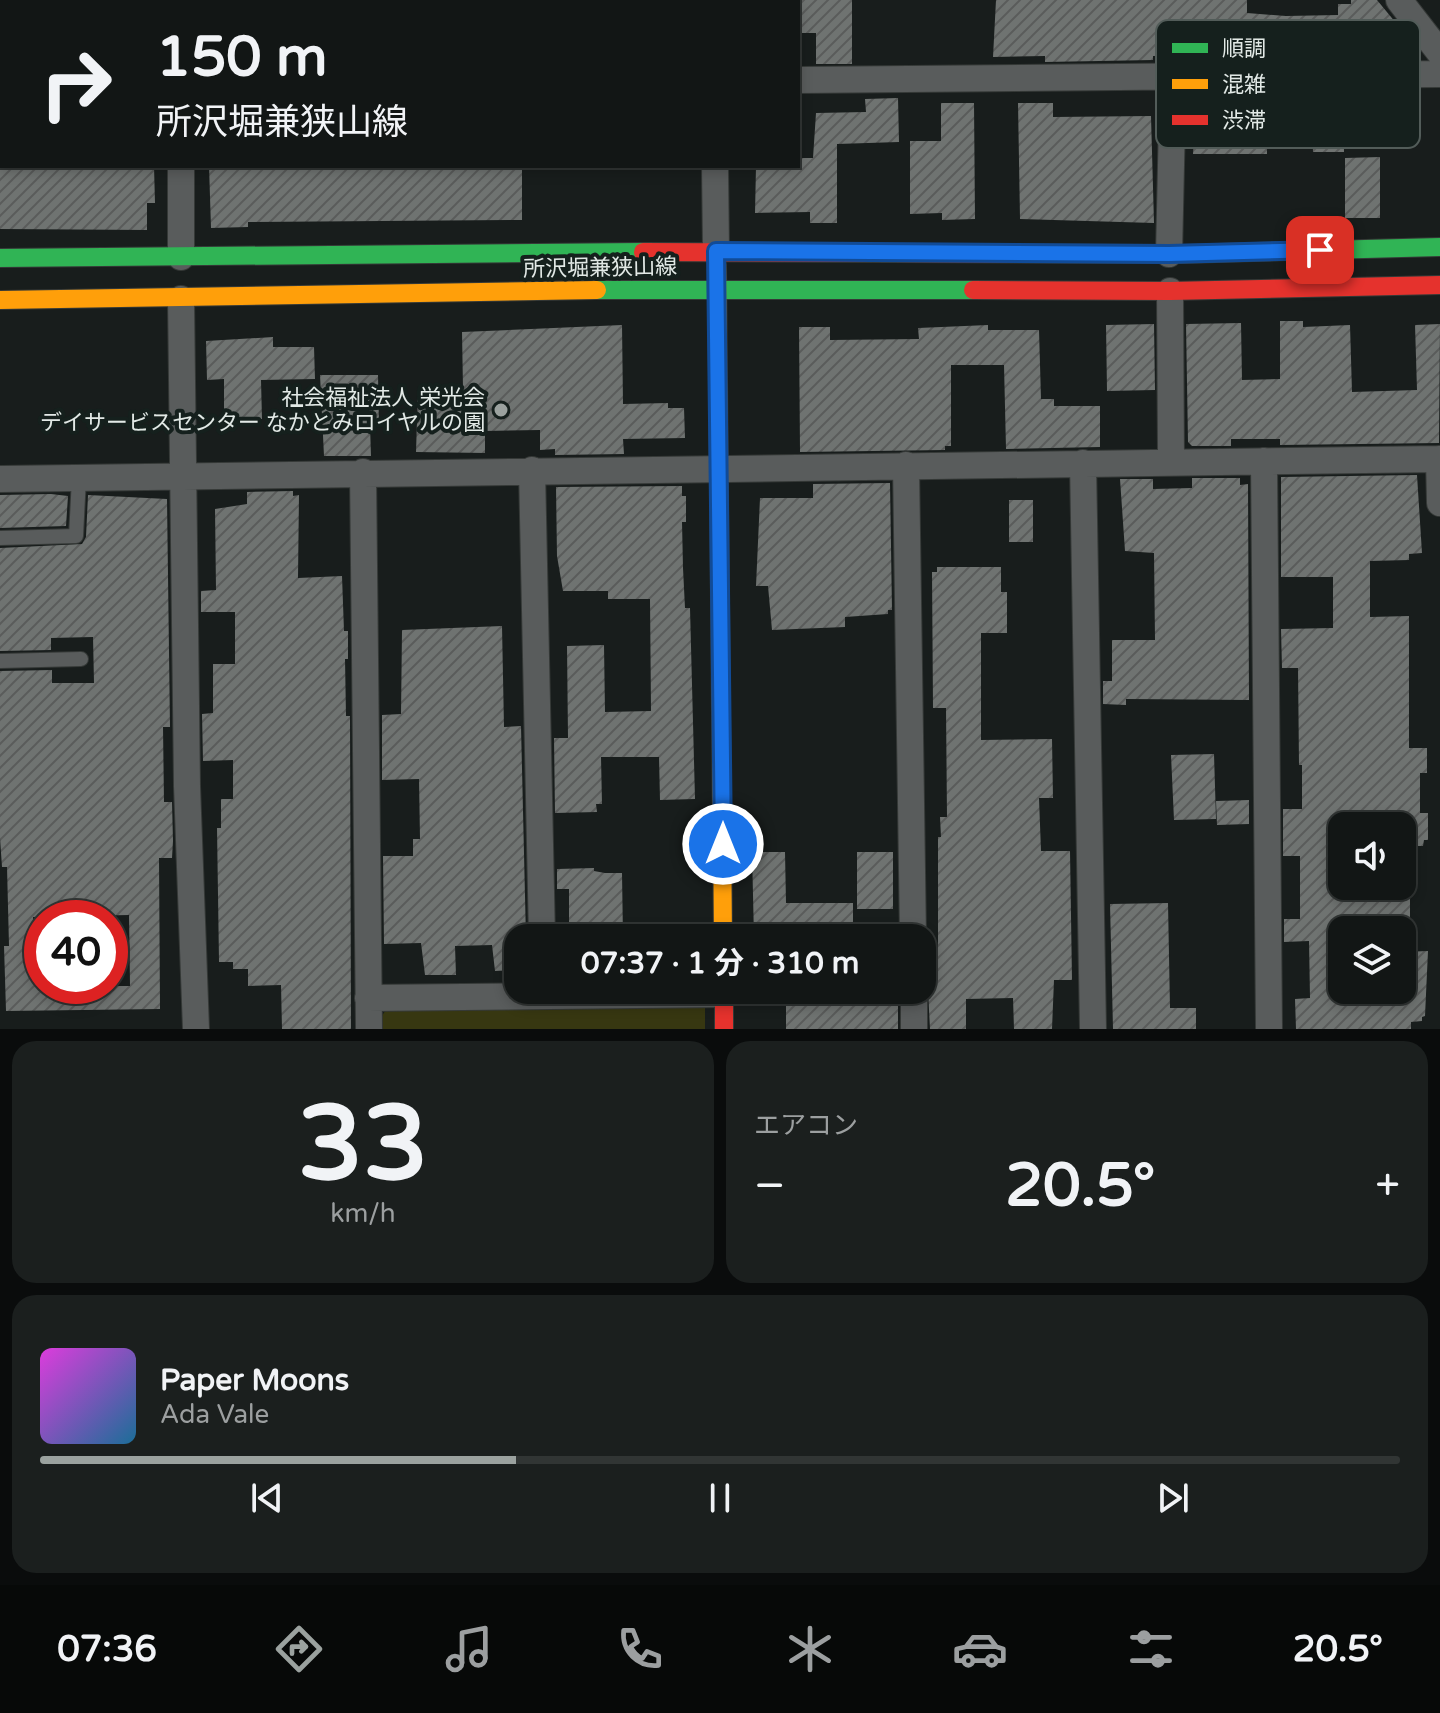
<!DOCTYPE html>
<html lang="ja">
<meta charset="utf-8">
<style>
:root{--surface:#121615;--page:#1b1f1e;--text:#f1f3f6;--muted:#9c9fa0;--line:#313534;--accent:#9ba29f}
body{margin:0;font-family:"Varela Round","Noto Sans JP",sans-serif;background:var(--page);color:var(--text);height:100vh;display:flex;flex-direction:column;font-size:30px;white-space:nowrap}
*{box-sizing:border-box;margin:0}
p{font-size:26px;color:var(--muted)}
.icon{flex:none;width:44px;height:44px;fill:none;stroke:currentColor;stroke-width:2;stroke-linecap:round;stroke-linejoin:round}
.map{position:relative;height:1029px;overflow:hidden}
.drawer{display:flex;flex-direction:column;gap:12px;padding:12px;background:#0a0c0c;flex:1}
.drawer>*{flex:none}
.banner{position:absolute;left:0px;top:0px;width:800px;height:168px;box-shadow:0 4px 12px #0003,0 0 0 2px var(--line);background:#121615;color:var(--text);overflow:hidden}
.controls{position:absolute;left:1328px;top:812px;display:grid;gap:16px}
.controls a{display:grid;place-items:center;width:88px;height:88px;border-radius:16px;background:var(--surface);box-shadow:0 4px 12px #0003,0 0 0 2px var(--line);font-size:40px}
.speed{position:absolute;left:24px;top:900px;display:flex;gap:16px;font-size:40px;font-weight:700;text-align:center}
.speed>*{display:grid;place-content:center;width:104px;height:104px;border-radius:50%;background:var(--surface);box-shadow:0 4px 12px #0003,0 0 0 2px var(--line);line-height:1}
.speed .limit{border:12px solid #d22;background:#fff;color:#111}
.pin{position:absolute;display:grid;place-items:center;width:68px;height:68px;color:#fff;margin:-34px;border-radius:16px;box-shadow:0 4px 12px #0006}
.me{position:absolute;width:88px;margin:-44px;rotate:0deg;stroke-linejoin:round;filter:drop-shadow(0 0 6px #0008)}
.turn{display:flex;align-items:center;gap:28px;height:168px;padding:0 24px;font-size:36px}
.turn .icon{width:104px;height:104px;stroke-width:2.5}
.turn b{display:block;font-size:56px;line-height:68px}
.big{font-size:60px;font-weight:700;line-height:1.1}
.drawer .card{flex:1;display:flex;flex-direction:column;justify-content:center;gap:12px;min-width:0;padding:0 28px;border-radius:24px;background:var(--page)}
.drawer .dial{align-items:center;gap:0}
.dial b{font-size:104px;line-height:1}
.song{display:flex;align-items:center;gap:24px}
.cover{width:96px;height:96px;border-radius:12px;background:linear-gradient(135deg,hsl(300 70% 55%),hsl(200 70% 35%))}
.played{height:8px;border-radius:4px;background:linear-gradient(90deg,var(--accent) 35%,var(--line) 35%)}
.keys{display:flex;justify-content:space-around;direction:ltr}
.heat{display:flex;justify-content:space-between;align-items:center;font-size:44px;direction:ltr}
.drawer .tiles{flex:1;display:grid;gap:12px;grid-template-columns:1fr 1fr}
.card:last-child{grid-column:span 2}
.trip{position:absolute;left:504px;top:924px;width:432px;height:80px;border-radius:24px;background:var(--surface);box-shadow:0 4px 12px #0003,0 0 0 2px var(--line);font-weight:700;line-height:80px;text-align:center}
.tabs{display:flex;height:128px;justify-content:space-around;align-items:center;background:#070908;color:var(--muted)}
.tabs .icon{width:56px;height:56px}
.tabs .selected{color:var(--accent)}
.tabs b{font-size:36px;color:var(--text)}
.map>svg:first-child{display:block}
.park{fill:#373711}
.building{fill:url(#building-hatch);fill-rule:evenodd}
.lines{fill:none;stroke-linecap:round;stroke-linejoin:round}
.lane-casing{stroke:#353937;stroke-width:16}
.street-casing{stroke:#353937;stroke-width:28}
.fast-casing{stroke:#353937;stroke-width:20}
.slow-casing{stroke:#353937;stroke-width:20}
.jam-casing{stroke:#353937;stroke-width:20}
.lane{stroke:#595c5c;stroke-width:14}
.street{stroke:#595c5c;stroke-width:26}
.fast{stroke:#30b455;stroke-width:18}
.slow{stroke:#ff9f0a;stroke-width:18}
.jam{stroke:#e5322d;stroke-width:18}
.route-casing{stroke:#114b97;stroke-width:20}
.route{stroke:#1a73e8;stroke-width:14}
.poi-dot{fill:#9ba29f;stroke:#15201d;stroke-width:3}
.labels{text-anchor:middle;stroke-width:8;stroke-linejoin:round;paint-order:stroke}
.street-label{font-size:22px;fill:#e2e9e6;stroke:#15201d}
.poi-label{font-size:22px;fill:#e2e9e6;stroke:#15201d;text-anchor:end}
.key{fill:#15201d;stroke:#525c59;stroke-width:2}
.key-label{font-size:22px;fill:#e2e9e6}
</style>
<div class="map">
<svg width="1440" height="1029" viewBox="0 0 1440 1029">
<defs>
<pattern id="building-hatch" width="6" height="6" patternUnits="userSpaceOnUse" patternTransform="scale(2)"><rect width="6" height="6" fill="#6f7371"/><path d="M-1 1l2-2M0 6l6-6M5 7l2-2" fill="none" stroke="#5a5c5b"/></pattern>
</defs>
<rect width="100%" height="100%" fill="#181d1c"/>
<path class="park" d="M705,1006V1029H381V1017L388,1007Z"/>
<path class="building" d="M798,0H852V64H816V33H798Z
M996,0H1247V13L1286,16L1338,15V4H1351V0H1377L1410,40V52L1388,55V58L1368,59L1367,46L1248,48V55L1153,56V60L1045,62V56L993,57Z
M1311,93H1343L1344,152H1313Z
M1196,97H1225V107H1266L1267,154H1193Z
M898,98L899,142L837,144V223H810V212L755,213L756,166H801V158H813L816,113L866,112L865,99Z
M941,103H974L975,219L942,220V213L910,214V141H941Z
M1018,103H1053V117L1151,116L1154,223L1020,219Z
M1380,157V218H1345V158Z
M0,166H154L155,203H147V230L0,229Z
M209,166H522V220L248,222V227L211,228Z
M1280,321H1303V327L1350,325L1352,392L1417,390L1415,325L1440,324L1439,443L1280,445V439H1231V446H1192L1188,442L1186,324L1241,323L1242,380L1280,379Z
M1154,324L1155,390L1107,391L1106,325Z
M622,325L623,404L668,403V408H684L685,438L623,439L624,454L555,455V449L540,450V430L485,431V453L416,452L418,389H463L462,332Z
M988,325V330H1039L1041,399H1054V406H1100V447L1006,449L1004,365H951V446H945V450L800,452L799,327H830V340L919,339L918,328Z
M273,337V347H314L315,379L261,380L262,419H255L252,426H224V379L207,380L206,341Z
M320,375H378L379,425H370L371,456H324Z
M1417,475L1422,553L1409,554V560L1370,561V617L1409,616V748H1427V773H1420V813H1428V840H1424L1423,846H1402V826H1342V886H1410V922L1352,923V930H1342V990H1402V952L1428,951L1425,1016L1422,1017V1021L1411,1022V1029H1296L1295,999L1310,998L1309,941L1284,942V919H1300V856H1283V809H1302V765H1299L1298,668H1282L1281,629L1333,628V577H1281V477Z
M1192,478H1240V485L1248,484L1249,700L1126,699V705L1103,704V681H1112V640H1155L1154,553L1125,551L1120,479H1153V489L1192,488Z
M890,483L892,610H888V614L845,617V627L772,630L768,586H756L760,498H813V484Z
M682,486V496H686V522H682L683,568L685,608H690L695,799L660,800L659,757H601L602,804H596L597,812L555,813L554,738H568L567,646L604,645L605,712L651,711L650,599H608V591H563L557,556L556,487Z
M293,491V496L299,495L298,578L342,576L344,631H348V659H345L346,716H350L351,1029H282L281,985L248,986V969H233V962H219L217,828H221V799H233V760L203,761L202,714L213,713V664H235V612H201V591L216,590L215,509L247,504V492Z
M51,494L68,496L66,526L0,528V495Z
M88,495L167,499L170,727H163L164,802H172L173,841L172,858H159L160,1009L6,1011L4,946H9L7,867H2L0,838V671L52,670V683H94L93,637L51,638V650L0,651V548L82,544L86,537ZM129,915L130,986H35L33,917Z
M1009,500H1033V542H1009Z
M937,567H1001V592H1007V633H981V740L1052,739L1053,798H1039L1041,851H1070L1072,980H1054L1052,1029H1014L1013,998L966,999V1029H930L926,951L938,950V837H941L940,817H947L946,708H933L932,572H937Z
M502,626L504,727L521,726L526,938H518V970L495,971L492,945L455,946L456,975H425L421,943L384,944L383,856H413V839H420L419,779L382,780V715L401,714L402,630Z
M1214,754L1216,819L1174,820L1171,755Z
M1249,800V824L1217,825L1216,801Z
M752,852H785L786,903H853V938H754Z
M857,852H893V909H857Z
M594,868V871L605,873H622L623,938H569V889H557V869Z
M1168,903L1170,1008H1196V1029H1113L1110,904Z
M786,990H898V1029H786Z"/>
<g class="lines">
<g class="lane-casing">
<path id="lane" d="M474,0L475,2
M0,538L76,536L79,478
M0,661L81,659"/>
</g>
<g class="street-casing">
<path id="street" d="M179,0V2
M712,0V2
M1399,0L1440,53
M798,80L1440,74
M181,166V257
M715,166L716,251
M1169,254L1173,76
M1170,291L1171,462
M181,299L187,786L196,1029
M1439,459L1440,503
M1264,461L1269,1029
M1083,463L1093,1029
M906,465L913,938
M532,470L542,938
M363,472L369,1029
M0,479L1440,459
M914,990V1029
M368,998L724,994"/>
</g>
<g class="fast-casing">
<path id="fast" d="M1181,254L1440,247
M0,258L643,252
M597,290H973"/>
</g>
<g class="slow-casing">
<path id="slow" d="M717,265L723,938
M0,300L597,290"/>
</g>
<g class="jam-casing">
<path id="jam" d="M643,252L1181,254
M973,290L1170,291L1440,285
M724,990V1029"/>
</g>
<use href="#lane" class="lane"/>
<use href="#street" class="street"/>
<use href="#fast" class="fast"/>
<use href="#slow" class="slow"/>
<use href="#jam" class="jam"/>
</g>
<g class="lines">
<g class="route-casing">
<path id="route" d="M723,844L716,251L1169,254L1320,250"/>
</g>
<use href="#route" class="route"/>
</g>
<circle class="poi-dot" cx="501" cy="410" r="8"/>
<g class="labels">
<g class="street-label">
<text transform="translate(600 267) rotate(-1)" y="8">所沢堀兼狭山線</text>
</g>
<g class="poi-label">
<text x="485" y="405">社会福祉法人 栄光会<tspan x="485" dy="25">デイサービスセンター なかとみロイヤルの園</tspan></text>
</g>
</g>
<rect x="1156" y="20" width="264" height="128" rx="12" class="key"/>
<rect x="1172" y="43" width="36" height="10" fill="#30b455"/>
<rect x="1172" y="79" width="36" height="10" fill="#ff9f0a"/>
<rect x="1172" y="115" width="36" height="10" fill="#e5322d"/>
<g class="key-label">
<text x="1222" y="56">順調</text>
<text x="1222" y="92">混雑</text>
<text x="1222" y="128">渋滞</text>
</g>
</svg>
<div class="controls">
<a><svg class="icon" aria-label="sound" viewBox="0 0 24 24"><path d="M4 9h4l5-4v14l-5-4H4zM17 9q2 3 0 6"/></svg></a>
<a><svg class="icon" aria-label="layers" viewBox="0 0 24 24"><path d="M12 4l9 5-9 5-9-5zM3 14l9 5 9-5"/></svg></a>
</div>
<div class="speed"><div class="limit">40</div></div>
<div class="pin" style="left:1320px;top:250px;background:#d93025"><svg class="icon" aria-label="arrive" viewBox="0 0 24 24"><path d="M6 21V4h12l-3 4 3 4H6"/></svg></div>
<svg class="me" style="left:723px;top:844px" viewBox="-20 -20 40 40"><circle r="17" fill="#1a73e8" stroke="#fff" stroke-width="3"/><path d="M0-11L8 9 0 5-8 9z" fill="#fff"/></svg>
<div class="trip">07:37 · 1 分 · 310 m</div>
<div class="banner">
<div class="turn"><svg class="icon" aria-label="right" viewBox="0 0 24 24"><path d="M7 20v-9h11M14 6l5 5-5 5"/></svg><div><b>150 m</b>所沢堀兼狭山線</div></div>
</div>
</div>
<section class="drawer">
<div class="tiles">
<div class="card dial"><b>33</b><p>km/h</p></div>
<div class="card"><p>エアコン</p>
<div class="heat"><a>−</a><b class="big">20.5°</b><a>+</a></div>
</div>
<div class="card">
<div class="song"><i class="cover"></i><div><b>Paper Moons</b><p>Ada Vale</p></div></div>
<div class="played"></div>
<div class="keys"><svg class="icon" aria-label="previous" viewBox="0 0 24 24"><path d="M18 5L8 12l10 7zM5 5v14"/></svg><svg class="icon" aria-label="pause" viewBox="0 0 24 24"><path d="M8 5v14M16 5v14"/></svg><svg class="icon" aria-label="next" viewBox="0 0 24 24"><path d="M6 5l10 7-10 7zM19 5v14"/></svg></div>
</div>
</div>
</section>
<nav class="tabs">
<b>07:36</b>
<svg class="icon selected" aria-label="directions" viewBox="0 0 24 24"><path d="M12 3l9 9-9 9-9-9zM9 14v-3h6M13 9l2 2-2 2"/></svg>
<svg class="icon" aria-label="music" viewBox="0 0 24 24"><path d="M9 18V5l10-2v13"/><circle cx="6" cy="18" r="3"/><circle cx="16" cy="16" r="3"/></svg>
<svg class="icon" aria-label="phone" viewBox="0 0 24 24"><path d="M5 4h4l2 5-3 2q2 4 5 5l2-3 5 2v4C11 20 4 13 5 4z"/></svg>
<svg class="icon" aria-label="climate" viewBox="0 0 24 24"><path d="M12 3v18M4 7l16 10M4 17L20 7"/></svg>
<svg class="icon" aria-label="car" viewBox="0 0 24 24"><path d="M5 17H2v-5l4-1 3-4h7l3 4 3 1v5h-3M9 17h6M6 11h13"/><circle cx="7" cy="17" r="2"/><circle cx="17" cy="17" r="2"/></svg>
<svg class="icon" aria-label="filters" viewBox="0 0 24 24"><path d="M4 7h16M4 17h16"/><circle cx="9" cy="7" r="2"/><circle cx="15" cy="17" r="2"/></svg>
<b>20.5°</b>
</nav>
